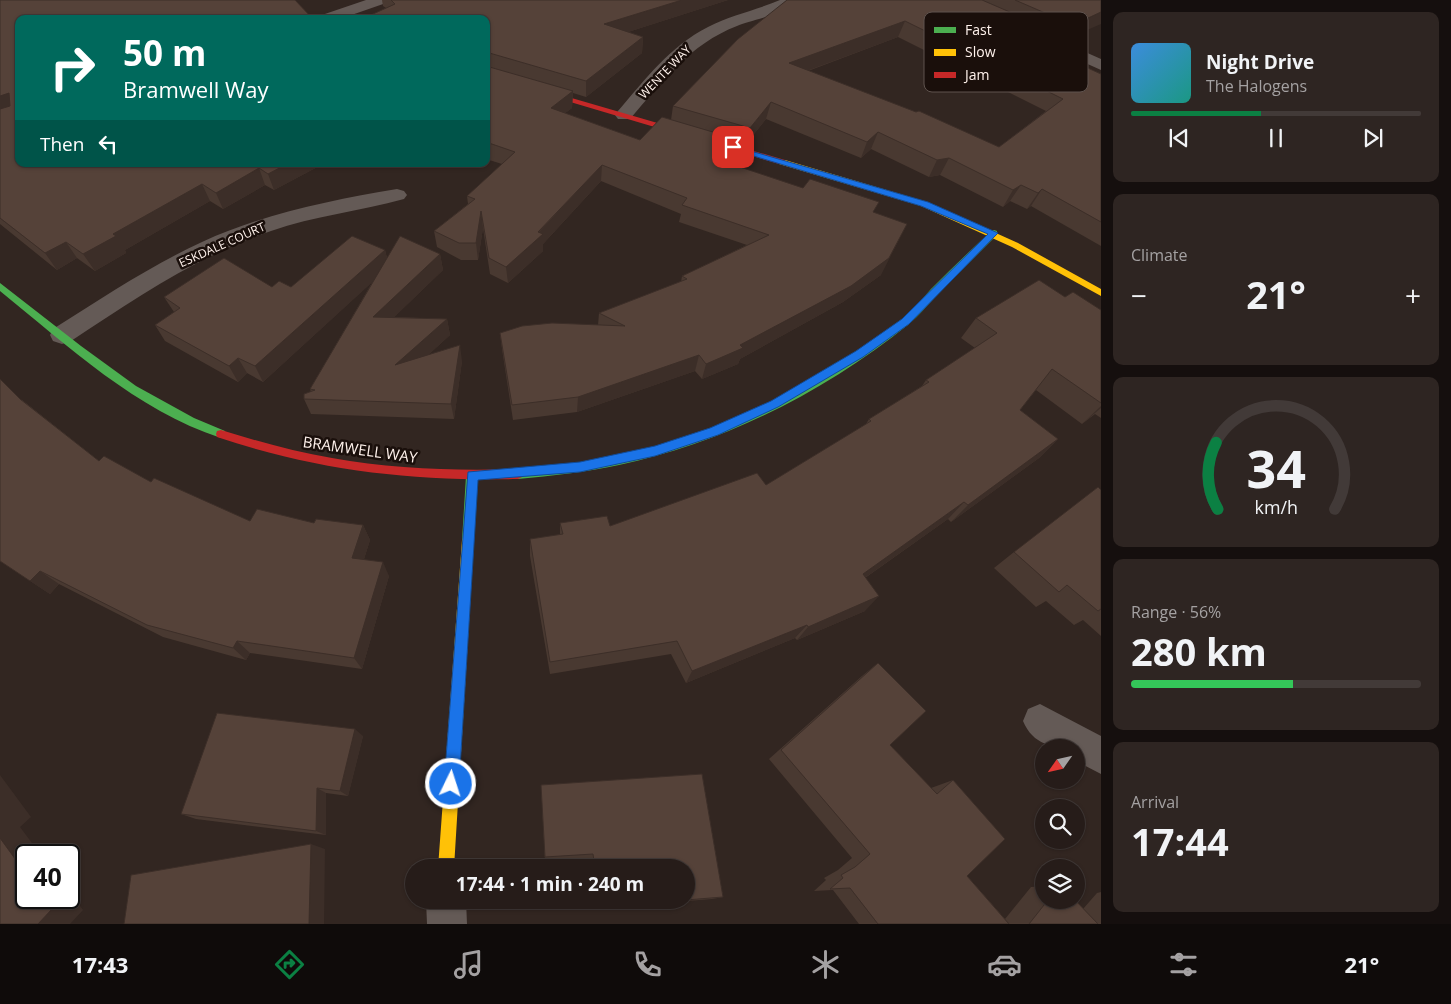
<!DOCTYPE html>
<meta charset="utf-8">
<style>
:root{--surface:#261c19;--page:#2e2522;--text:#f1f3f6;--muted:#a4a1a2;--line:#423a38;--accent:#0b8043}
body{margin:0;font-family:"Open Sans",sans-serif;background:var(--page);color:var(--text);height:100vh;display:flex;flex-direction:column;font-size:19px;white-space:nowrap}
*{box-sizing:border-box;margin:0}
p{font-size:16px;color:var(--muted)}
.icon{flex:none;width:28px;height:28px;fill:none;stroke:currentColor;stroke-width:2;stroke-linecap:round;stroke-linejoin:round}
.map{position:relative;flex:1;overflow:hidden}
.details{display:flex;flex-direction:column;gap:12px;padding:12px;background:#150f0e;width:350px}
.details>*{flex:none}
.banner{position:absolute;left:15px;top:15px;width:475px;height:152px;border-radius:10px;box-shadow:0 1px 4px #0004,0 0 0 1px var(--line);background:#00695c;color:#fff;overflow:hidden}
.needle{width:32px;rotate:236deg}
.tools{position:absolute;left:1035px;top:739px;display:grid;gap:10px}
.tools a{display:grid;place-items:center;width:50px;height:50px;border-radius:50%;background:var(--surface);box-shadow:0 1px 4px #0004,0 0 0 1px var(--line);font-size:25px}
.speed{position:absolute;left:15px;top:844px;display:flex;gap:10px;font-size:25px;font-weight:700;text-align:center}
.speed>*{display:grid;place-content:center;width:65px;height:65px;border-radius:50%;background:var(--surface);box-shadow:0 1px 4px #0004,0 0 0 1px var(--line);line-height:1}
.speed .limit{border:2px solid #111;border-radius:8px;background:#fff;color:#111}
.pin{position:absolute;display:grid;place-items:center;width:42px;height:42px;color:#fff;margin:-21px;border-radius:10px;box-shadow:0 2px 8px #0006}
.me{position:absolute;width:55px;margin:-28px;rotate:4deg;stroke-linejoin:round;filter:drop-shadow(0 0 4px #0008)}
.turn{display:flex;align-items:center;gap:18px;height:105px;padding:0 25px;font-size:22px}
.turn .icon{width:65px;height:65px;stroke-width:2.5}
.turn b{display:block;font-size:35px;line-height:42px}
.then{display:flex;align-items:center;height:48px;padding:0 25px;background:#0003;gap:10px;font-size:19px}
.big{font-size:38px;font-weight:700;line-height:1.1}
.details .card{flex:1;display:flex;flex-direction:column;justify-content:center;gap:8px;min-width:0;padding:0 18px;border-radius:10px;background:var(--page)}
.details .dial{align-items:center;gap:0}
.dial svg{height:130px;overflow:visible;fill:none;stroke:var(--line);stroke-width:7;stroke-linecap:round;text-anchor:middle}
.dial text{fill:var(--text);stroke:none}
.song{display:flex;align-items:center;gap:15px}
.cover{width:60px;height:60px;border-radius:8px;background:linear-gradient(135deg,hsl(210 70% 55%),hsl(170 70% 35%))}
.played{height:5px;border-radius:2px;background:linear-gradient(90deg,var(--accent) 45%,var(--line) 45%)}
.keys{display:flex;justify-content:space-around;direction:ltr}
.heat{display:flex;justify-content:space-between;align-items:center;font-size:28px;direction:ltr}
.charge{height:8px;border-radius:4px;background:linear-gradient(90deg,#34c759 56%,var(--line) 0)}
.trip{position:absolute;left:405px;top:859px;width:290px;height:50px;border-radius:25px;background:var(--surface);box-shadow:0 1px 4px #0004,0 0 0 1px var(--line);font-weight:700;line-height:50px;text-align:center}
.menu{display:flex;height:80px;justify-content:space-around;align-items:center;background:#0f0b0a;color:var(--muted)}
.menu .icon{width:35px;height:35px}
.menu .selected{color:var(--accent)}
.menu b{font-size:22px;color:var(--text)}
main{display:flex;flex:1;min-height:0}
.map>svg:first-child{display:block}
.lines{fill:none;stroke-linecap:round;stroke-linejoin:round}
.street{fill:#645a56;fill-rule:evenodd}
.fast{fill:#4caf50;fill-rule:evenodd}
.slow{fill:#ffc107;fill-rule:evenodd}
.jam{fill:#c62828;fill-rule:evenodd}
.wall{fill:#493931;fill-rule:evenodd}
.shaded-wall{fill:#3c2e28}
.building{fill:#554239;stroke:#3c2e28;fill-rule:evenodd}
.route{fill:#1a73e8;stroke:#114b97}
.labels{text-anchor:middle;stroke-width:5;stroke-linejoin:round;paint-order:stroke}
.far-street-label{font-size:12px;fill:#fff2ec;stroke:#1a0f0b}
.street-label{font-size:15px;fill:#fff2ec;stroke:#1a0f0b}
.key{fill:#1a0f0b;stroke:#5f534e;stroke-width:1}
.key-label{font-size:14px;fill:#fff2ec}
</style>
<main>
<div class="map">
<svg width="1101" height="924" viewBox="0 0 1101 924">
<rect width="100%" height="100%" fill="#322621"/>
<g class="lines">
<path class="street" d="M366,0H388L386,3L340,19H316L319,16Z
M780,0H800C793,12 751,20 737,26C690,44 662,82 630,119H618L615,115L618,111C645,80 670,46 708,27C731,15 757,10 780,0Z
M949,0H968L1101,59V70L951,3Z
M397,189L404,191L407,195L404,199C360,211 314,216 271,231C197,256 135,299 71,341L62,344L53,341L50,335L53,329C102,298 150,266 202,242C263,214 331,200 397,189Z
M1040,704L1101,736V774L1076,761V748C1053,748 1033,745 1023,721L1028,709Z
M426,900H466L467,924H427Z"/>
<path class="fast" d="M994,230L997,231V235C977,255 957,274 938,294C928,304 920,315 909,324C826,391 724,443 619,465C586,472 552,476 518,479L514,477L512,474L514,471L518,469C552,466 585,463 619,456C721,435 821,384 902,319C913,310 922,299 931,289C951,269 971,250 991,231Z
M0,283L81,346L136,386L194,418L225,431L226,434L225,437L221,438C136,410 68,346 0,291Z
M472,471L476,473L478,476L474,540L472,544L468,545L464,544L462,540L466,476L468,473Z"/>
<path class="slow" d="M779,160H785L927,202L1018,243L1101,289V296L1012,247L921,206L779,164Z
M468,535L472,536L474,540L454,868H438L462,540L464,536Z"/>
<path class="jam" d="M486,73L785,160L786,162L779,164L486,77Z
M221,430C257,441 294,452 332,458C393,469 456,471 518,469L522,471L524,474L522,477L518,479C411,481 319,471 217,437L216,434L217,431Z"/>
</g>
<path class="wall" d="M0,0L323,164L274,190L265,185L223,209L210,201L125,250L126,253L95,271L77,258L57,270L0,224Z
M382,0H728L628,32L643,37L642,53L586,97L573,93L572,108L565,113L640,140L671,120L673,106L787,0H1101L1064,40L1054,36L1047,48L1046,49L1101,74V246L1031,206L1027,209L1010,201L1003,207L940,175L929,177L871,149L861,158L766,119L746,144L739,142L736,156L730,164L874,213L881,275L843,302L740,359L738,364L702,379L695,371L577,412L513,420L502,349L500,333L598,325L599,313L681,282L682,276L747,245L679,222L681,214L601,181L543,244V251L508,283L490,274L483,228L478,260H461L437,247L434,231L468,204L467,196L502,164L486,159V19L386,8L383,6ZM898,37L1046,111L999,147L808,71Z
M385,250L387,258L440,254L443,270L394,317L447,319L450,335L428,355L462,361L454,419L311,414L304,399L311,392L310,389L373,281L263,382L247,373L238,382L165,341L155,325L174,312L164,297L272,287H291Z
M1065,297L1101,310V418L1095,414L1082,424L1036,390L1020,410L1058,439L1039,458L951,522L948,519L865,578V611L797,640L795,638L686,683L671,654L550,674L530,556V539L560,535V523L610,526L766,485L866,424L869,419L922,386L926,380L975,348L961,338L976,318Z
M22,400L99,461L250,521L363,525L370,540L364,559L389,576L362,669L250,653L246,660L163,637L59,584L50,594L0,561Z
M1101,490V636L1083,620L1074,625L1046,601L1036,607L994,568L1014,552Z
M878,663L890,745L931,788L953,780L967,876L1005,919L1031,887L1044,886V900H1075L1083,909L1097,893L1101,892V924H859L833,890L814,891L826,880L824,878L838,870L852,858L769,759L862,676Z
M363,736L348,796L326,793V835L196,819L181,814Z
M702,774L723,897L712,899L596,908L595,900H686V868H592L591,858L545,861L541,785Z"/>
<path class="shaded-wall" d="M682,0H728L603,40L604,24Z
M1101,12V24L1064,40L1073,25Z
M905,21L898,37L785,79L789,63Z
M1056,32L1047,48L1024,59L1033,43Z
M643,37L642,53L586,97V81Z
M573,91L572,108L551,124V108Z
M9,93L19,107L0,115V96Z
M771,102L766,119L746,144L750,128Z
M878,132L871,149L861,158L867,142Z
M740,140L736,156L718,178L722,161Z
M949,158L940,175L929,177L937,160Z
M287,164H323L274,190L268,174Z
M602,165L601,181L543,244V251L508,283L506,267Z
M259,168L265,185L223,209L216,193Z
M202,184L210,201L125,250L126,253L95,271L83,254L113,234Z
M1021,185L1010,201L1003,207L1013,190Z
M1042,189L1031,206L1027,209L1038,193Z
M481,211L483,228L478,260L476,243Z
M907,224L881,275L843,302L740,359L738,364L702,379L706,364L740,345Z
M66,242L77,258L57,270L45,253Z
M385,250L389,267L263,382L255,366Z
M440,254L443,270L378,333L373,317Z
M447,319L450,335L400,381L395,365Z
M460,345L462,361L454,419L451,404Z
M699,355L695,371L577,412L578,397Z
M238,358L247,373L238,382L229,366Z
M1101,406V408L1082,424Z
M1058,439L1039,458L951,522L968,505Z
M964,502L948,519L849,589L863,574Z
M363,525L370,540L360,572L352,558Z
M383,562L389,576L362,669L354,658Z
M40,571L59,584L50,594L30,581Z
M879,596L865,611L797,640L808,627Z
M807,625L795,638L686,683L692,671Z
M237,641L250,653L246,660L233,648Z
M355,729L363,736L348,796L340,791Z
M0,775L31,817L20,827L41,855H26V874L0,838Z
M317,788L326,793V835L316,831Z
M311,844L325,849L324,924H309Z
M69,891L83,910L70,924H38L44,898H69Z"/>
<path class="building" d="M0,0H295L313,19H19V164H287L268,174L259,168L216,193L202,184L113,234L116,236L83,254L66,242L45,253L0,218V109L10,106L9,93L0,96Z
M391,0H682L604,24L643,37L586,81L486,52V19H362L395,4Z
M787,0H982L1056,32L1033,43L1101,74V222L1042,189L1038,193L1021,185L1013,190L949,158L937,160L878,132L867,142L771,102L750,128L673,106L738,39ZM905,21L1063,99L999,147L919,111L916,112L789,63Z
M1015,0H1101V12L1073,25Z
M486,66L573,91L551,108L640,140L662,117L740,140L722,161L803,188L810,179L879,202L873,212L907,224L889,258L851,286L740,345L743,348L706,364L699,355L578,397L512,405L500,333L522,326L552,323L625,326L599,313L687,279L682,276L769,235L682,205L687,198L602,165L538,232L543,234L506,267L489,258L481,211L476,243H459L434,231L475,199L467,196L515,152L486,142Z
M352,236L385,250L255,366L238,358L229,366L155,325L180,308L164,297L224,258L272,287L279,281L291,287Z
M400,236L440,254L373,317L447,319L395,365L460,345L451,404L304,399V394L315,390L310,389Z
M1039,280L1065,297L1073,292L1101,310V403L1052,369L1020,410L1058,439L968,505L964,502L863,574L879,596L808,627L807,625L692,671L677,641L550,662L530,539L563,534L560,523L607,516L610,526L757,473L766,485L871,421L869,419L929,382L926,380L997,333L976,318Z
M0,379L20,399L99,461L104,456L151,482L154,478L250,521L257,509L314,523L316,519L363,525L352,558L383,562L354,658L237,641L233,648L147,625L40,571L30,581L0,561Z
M1098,487L1101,490V609L1098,611L1067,585L1059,592L1014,552Z
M878,663L926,711L890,745L937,794L953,780L1005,839L967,876L1009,924H878L850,888L830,889L843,878L841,875L855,867L870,854L781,750Z
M217,713L355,729L340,791L317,788L316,831L181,814Z
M702,774L723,897L599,907L598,900H686V868H595L593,854L545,857L541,785Z
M0,838L26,874V898H44L52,909L38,924H0Z
M311,844L309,924H124L131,875Z
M1048,900H1075L1098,924H1029Z"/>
<path class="route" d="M730,145L928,202L998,233L909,324L863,357L778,407L718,435L655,456L580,472L478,480L459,784L457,789L451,791L446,789L444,784L468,472L580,462L655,446L710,428L771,401L856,351L902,319L988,234L921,206L730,149Z"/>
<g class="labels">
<g class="far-street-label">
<text transform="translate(665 72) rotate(-46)" y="4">WENTE WAY</text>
<text transform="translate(222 245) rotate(-24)" y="4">ESKDALE COURT</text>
</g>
<g class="street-label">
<text transform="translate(360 450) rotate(8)" y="5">BRAMWELL WAY</text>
</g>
</g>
<rect x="924" y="12" width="164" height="80" rx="8" class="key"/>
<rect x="934" y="27" width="22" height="6" fill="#4caf50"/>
<rect x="934" y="49" width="22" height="7" fill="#ffc107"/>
<rect x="934" y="72" width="22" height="6" fill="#c62828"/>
<g class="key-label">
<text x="965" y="35">Fast</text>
<text x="965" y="57">Slow</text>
<text x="965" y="80">Jam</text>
</g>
</svg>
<div class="tools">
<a><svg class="needle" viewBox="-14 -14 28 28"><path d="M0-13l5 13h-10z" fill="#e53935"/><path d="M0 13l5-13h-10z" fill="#a4a1a2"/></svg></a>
<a><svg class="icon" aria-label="search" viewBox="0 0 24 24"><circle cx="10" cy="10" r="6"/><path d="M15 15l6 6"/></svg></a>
<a><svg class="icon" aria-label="layers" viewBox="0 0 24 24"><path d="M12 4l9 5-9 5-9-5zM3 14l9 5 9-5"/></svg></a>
</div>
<div class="speed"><div class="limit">40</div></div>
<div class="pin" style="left:733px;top:147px;background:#d93025"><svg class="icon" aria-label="arrive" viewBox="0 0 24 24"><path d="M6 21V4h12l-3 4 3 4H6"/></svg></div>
<svg class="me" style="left:451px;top:784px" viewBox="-20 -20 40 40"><circle r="17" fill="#1a73e8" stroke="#fff" stroke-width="3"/><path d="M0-11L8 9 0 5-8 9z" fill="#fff"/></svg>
<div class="trip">17:44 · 1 min · 240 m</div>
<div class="banner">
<div class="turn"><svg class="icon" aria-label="right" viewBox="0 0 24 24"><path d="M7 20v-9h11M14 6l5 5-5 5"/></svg><div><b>50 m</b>Bramwell Way</div></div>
<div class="then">Then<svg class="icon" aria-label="left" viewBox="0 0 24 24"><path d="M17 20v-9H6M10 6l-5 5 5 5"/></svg></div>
</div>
</div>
<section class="details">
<div class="card">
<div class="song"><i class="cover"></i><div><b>Night Drive</b><p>The Halogens</p></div></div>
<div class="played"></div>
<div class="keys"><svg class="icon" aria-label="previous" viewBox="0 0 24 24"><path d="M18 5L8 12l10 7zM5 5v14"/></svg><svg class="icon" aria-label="pause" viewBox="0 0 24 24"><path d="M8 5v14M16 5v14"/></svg><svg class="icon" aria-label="next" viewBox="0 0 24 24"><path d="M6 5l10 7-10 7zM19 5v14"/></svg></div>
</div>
<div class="card"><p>Climate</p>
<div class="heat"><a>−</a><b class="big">21°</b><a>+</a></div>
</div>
<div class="card dial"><svg viewBox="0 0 100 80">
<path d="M14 69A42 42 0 1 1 86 69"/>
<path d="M14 69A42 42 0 0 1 13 28" stroke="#0b8043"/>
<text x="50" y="56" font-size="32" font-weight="700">34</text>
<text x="50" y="72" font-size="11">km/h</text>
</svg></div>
<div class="card"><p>Range · 56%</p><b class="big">280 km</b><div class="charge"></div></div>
<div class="card"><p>Arrival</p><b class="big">17:44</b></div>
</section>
</main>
<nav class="menu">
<b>17:43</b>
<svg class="icon selected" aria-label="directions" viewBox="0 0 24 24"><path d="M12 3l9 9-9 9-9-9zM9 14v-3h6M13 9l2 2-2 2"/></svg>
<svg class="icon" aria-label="music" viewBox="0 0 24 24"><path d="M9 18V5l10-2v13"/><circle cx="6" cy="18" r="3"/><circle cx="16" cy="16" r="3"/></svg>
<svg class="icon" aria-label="phone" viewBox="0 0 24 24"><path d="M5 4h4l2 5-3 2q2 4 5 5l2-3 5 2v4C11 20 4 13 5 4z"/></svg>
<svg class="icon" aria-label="climate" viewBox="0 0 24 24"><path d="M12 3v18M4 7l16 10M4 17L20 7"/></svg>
<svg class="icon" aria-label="car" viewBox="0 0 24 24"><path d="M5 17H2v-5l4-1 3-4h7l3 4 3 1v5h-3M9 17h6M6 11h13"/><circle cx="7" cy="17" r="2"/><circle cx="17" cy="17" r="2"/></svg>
<svg class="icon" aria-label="filters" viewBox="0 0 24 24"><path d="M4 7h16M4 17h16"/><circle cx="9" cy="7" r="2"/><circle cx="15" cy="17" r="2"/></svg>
<b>21°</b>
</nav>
